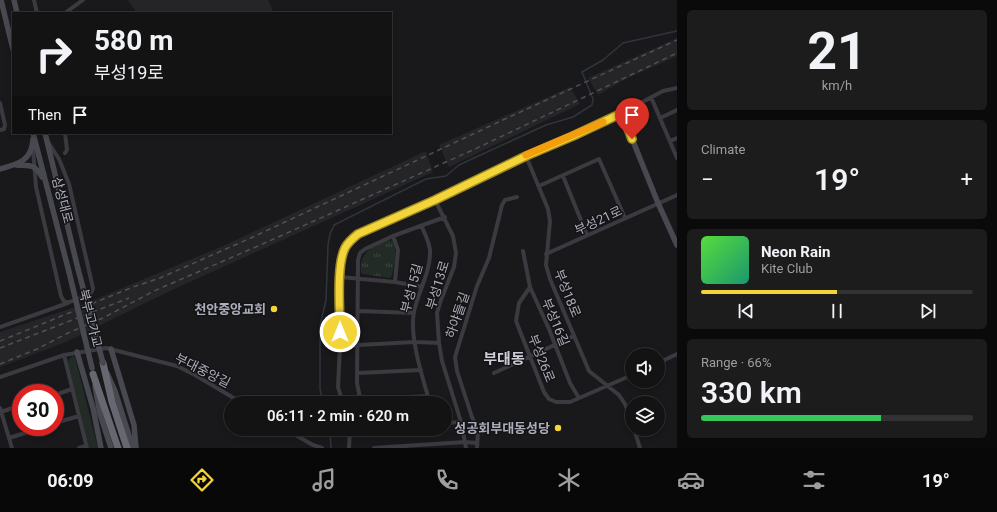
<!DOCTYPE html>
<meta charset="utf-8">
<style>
:root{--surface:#131314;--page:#1c1c1d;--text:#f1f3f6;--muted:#9d9ea0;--line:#323234;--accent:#f3d439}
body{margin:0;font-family:Roboto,"Noto Sans KR",sans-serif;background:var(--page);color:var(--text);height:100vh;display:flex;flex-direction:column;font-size:15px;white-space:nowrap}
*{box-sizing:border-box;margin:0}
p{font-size:13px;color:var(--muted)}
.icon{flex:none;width:22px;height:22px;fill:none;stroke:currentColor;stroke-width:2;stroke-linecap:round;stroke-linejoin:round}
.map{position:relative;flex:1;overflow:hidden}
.drawer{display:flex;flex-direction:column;gap:10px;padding:10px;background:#0a0a0b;width:320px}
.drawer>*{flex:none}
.top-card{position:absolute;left:12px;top:12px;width:380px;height:122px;border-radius:0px;box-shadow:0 2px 6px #0003,0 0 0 1px var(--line);background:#131314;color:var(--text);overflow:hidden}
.buttons{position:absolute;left:625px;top:348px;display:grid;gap:8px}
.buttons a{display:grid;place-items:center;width:40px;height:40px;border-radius:50%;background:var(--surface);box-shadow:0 2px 6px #0003,0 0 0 1px var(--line);font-size:20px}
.speed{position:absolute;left:12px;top:384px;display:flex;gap:8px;font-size:20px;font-weight:700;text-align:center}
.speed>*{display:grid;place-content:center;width:52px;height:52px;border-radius:50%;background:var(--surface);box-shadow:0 2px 6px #0003,0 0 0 1px var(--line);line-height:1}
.speed .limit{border:6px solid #d22;background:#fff;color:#111}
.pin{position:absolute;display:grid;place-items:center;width:34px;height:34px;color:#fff;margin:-41px -17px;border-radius:50% 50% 50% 0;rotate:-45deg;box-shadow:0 0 4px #0007}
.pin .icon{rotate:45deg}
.me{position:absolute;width:44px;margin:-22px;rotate:0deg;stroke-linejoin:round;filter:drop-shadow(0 0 3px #0008)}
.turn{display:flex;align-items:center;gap:14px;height:84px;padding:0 16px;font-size:18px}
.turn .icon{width:52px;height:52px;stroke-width:2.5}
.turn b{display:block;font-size:28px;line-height:34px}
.then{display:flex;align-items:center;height:38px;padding:0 16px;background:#0003;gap:8px;font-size:15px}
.big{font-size:30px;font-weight:600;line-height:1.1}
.drawer .tile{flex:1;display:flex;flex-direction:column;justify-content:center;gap:6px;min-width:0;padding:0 14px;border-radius:6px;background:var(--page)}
.drawer .dial{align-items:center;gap:0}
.dial b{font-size:52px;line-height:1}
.song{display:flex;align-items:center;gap:12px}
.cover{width:48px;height:48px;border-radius:6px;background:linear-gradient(135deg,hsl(110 70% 55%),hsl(160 70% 35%))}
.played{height:4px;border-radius:2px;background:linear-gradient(90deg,var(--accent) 50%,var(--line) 50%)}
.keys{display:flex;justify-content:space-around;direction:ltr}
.heat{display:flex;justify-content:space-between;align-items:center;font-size:22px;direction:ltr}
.charge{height:6px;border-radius:3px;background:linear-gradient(90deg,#34c759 66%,var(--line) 0)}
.trip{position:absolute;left:224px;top:396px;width:228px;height:40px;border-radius:20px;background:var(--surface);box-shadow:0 2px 6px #0003,0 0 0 1px var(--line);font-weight:600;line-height:40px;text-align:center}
.tab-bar{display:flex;height:64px;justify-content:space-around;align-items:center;background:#080808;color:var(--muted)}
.tab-bar .icon{width:28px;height:28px}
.tab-bar .active{color:var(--accent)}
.tab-bar b{font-size:18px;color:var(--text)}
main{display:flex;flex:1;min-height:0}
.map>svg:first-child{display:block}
.built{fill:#252528}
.grass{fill:#222b25}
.park{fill:url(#park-tufts)}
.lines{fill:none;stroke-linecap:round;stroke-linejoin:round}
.stream{stroke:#2e353f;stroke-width:1.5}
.street{stroke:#3a3a40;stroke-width:4}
.secondary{stroke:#484850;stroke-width:5.5}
.highway{stroke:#666771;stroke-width:7}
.rail{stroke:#4f4f57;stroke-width:1.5;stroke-dasharray:5 4;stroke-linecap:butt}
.secondary-bridge{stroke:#484850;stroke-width:5.5}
.route-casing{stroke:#9e8a25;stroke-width:10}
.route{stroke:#f3d439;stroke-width:7}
.slow{stroke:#f59e0b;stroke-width:7}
.poi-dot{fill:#f3d439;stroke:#141416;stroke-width:1.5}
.labels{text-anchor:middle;stroke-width:3;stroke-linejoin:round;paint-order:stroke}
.street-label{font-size:13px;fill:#abadbb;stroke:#141416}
.poi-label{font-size:13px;font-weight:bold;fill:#abadbb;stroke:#141416;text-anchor:end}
.quarter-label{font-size:15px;font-weight:bold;fill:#cccdd7;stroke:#141416}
</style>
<main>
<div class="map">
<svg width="677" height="448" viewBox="0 0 677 448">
<defs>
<pattern id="park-tufts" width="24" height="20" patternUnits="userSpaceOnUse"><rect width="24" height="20" fill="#222b25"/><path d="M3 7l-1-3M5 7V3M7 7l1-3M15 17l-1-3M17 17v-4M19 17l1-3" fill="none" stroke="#3f4743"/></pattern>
</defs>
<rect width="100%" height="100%" fill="#19191b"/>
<path class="built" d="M128,0H268L272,8V11L271,13H137Z
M677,38V56L624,80L598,95L588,78Z
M570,87L580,104L449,167L439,145Z
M426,151L433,172L170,291L66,342L0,367V332L84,304L223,246Z"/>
<path class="grass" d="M73,356L75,357L98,448H89L68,363L69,359Z"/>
<path class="park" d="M389,240L393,242C398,253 394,264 392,275L390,278L362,274C360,270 361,268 361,264C364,248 375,246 389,240Z"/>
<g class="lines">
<path class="stream" d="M323,403L320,389V326L326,300L328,245L330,234L334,225L426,179L446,176L459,165L474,158L546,125L573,117L592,105L593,99L582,72L603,60L623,43L677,31
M330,429L331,448"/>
<path class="street" d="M34,0L37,13
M65,13L83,0
M651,97L677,158
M0,103L5,125L4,129L0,130
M660,118L677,110
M65,133L67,150L65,153
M670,141L677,138
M33,148L36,187L61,296C63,300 64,303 69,302C78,299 91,298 93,288L69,184L59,159L48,142
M526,156L548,209L550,221L546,265L550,279L589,371L619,395L625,404L632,422
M563,176L587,235
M539,186L599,159L625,218
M435,200L453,236L456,253L454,267L441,300L437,313L439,343L442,361L461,422L466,448
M422,227C425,234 429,242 430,250C431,272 418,291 414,312C409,336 423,380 430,403
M393,236L398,250L395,282
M523,251L530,287L549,329L570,383L579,398
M546,254L677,195
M340,277L395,282L422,287
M530,287L519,303L516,321L544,392L549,399L556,402H570L632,375
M359,311L414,313
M0,327L68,303
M340,346L415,342L439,343
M64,355L87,448
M658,363L677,354
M358,373L421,370
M494,373L574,336
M0,377L64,355L106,348L177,366L195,375L242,403
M55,395L72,389
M360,400L428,396
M343,403L338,387L340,346V263L345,246L350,240L358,235L435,200L526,156L573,136L622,113L663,91L677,88
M361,403L357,383L358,260L360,253L365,249L393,236L445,217
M0,408L12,448
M1,412L21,405
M55,423L79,416
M445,423L461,422
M285,429L313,445L322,448
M634,429L640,448
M9,438L44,427
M79,448L86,446
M349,448L350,429
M374,448L465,442L477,443
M477,448L478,430L472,417L457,371L455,357L477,286L489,258L502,205L505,200L517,197"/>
<path class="secondary" d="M1,0L13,49
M14,0L17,13
M620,109L658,203L677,245
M33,133L69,272
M45,133L78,269
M16,165C30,166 34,163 42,177
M0,169C18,164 32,161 33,139
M111,349L134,425L136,448
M77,352L93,408L101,448
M107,373L115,391L133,448
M95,386L100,414L111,448"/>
<path class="highway" d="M103,363L112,402L127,448
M93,374L118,448"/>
<path class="rail" d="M0,341L133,287L160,278L253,237L503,120L677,40
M0,348L129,298
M0,364L37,349L68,333L103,318L154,291L258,246L475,149L677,53"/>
<path class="secondary-bridge" d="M78,269L103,363
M69,272L92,368"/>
</g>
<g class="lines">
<g class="route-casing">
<path id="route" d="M340,332C340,311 336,266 345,248C348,242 353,238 358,234L435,200L526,156L573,136L622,113L632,139"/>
</g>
<use href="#route" class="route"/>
<path class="slow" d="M526,155L603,122"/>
</g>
<g class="poi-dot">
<circle cx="274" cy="309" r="4"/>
<circle cx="558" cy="428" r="4"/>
</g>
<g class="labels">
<g class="street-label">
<text transform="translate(63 200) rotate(75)" y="5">삼성대로</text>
<text transform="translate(598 220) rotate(-25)" y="5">부성21로</text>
<text transform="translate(437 285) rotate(-73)" y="5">부성13로</text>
<text transform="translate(411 288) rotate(-75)" y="5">부성15길</text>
<text transform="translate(568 293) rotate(68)" y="5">부성18로</text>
<text transform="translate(457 315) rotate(-71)" y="5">하야들길</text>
<text transform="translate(91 318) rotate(76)" y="5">북부고가교</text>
<text transform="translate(556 322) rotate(67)" y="5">부성16길</text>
<text transform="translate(542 358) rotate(68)" y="5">부성26로</text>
<text transform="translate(203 370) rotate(27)" y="5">부대중앙길</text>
</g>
<g class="poi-label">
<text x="266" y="314">천안중앙교회</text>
<text x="550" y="433">성공회부대동성당</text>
</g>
<g class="quarter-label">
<text x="504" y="364">부대동</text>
</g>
</g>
</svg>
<div class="buttons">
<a><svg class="icon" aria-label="sound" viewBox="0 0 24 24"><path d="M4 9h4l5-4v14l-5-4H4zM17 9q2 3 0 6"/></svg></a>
<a><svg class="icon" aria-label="layers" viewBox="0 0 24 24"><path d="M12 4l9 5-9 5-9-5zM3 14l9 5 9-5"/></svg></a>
</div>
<div class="speed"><div class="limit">30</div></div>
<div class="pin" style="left:632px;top:139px;background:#d93025"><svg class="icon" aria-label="arrive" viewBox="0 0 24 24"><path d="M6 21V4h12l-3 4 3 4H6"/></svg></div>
<svg class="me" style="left:340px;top:332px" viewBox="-20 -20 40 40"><circle r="17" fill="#f3d439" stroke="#fff" stroke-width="3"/><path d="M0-11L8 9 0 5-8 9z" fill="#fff"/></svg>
<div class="trip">06:11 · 2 min · 620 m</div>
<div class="top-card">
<div class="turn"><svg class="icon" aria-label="right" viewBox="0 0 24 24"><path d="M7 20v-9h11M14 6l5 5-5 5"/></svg><div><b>580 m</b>부성19로</div></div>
<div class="then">Then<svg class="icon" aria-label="arrive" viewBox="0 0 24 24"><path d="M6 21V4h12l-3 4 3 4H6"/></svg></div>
</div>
</div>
<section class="drawer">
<div class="tile dial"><b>21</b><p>km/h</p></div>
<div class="tile"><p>Climate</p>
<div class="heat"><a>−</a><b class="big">19°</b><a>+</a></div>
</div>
<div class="tile">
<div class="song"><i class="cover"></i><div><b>Neon Rain</b><p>Kite Club</p></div></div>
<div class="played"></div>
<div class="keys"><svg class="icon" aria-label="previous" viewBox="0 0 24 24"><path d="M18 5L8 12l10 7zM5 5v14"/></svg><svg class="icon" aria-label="pause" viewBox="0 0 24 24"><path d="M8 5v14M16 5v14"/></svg><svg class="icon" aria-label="next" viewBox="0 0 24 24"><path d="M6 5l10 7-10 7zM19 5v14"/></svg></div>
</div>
<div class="tile"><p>Range · 66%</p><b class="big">330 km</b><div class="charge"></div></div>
</section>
</main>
<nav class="tab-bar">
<b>06:09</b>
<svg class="icon active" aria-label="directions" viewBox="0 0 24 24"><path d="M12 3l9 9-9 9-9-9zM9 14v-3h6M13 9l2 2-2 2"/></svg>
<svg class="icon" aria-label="music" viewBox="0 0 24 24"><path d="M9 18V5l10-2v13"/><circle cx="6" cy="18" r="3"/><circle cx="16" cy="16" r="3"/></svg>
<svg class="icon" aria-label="phone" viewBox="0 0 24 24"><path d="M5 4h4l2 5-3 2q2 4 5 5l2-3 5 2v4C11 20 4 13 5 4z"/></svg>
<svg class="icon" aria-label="climate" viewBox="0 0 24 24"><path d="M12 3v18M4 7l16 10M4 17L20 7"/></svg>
<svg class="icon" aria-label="car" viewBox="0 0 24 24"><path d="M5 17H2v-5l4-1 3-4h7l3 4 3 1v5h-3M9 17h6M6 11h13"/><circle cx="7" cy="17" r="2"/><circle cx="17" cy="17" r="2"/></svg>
<svg class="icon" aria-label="filters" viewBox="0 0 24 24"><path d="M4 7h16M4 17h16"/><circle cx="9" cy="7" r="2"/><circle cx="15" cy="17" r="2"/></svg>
<b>19°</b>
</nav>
